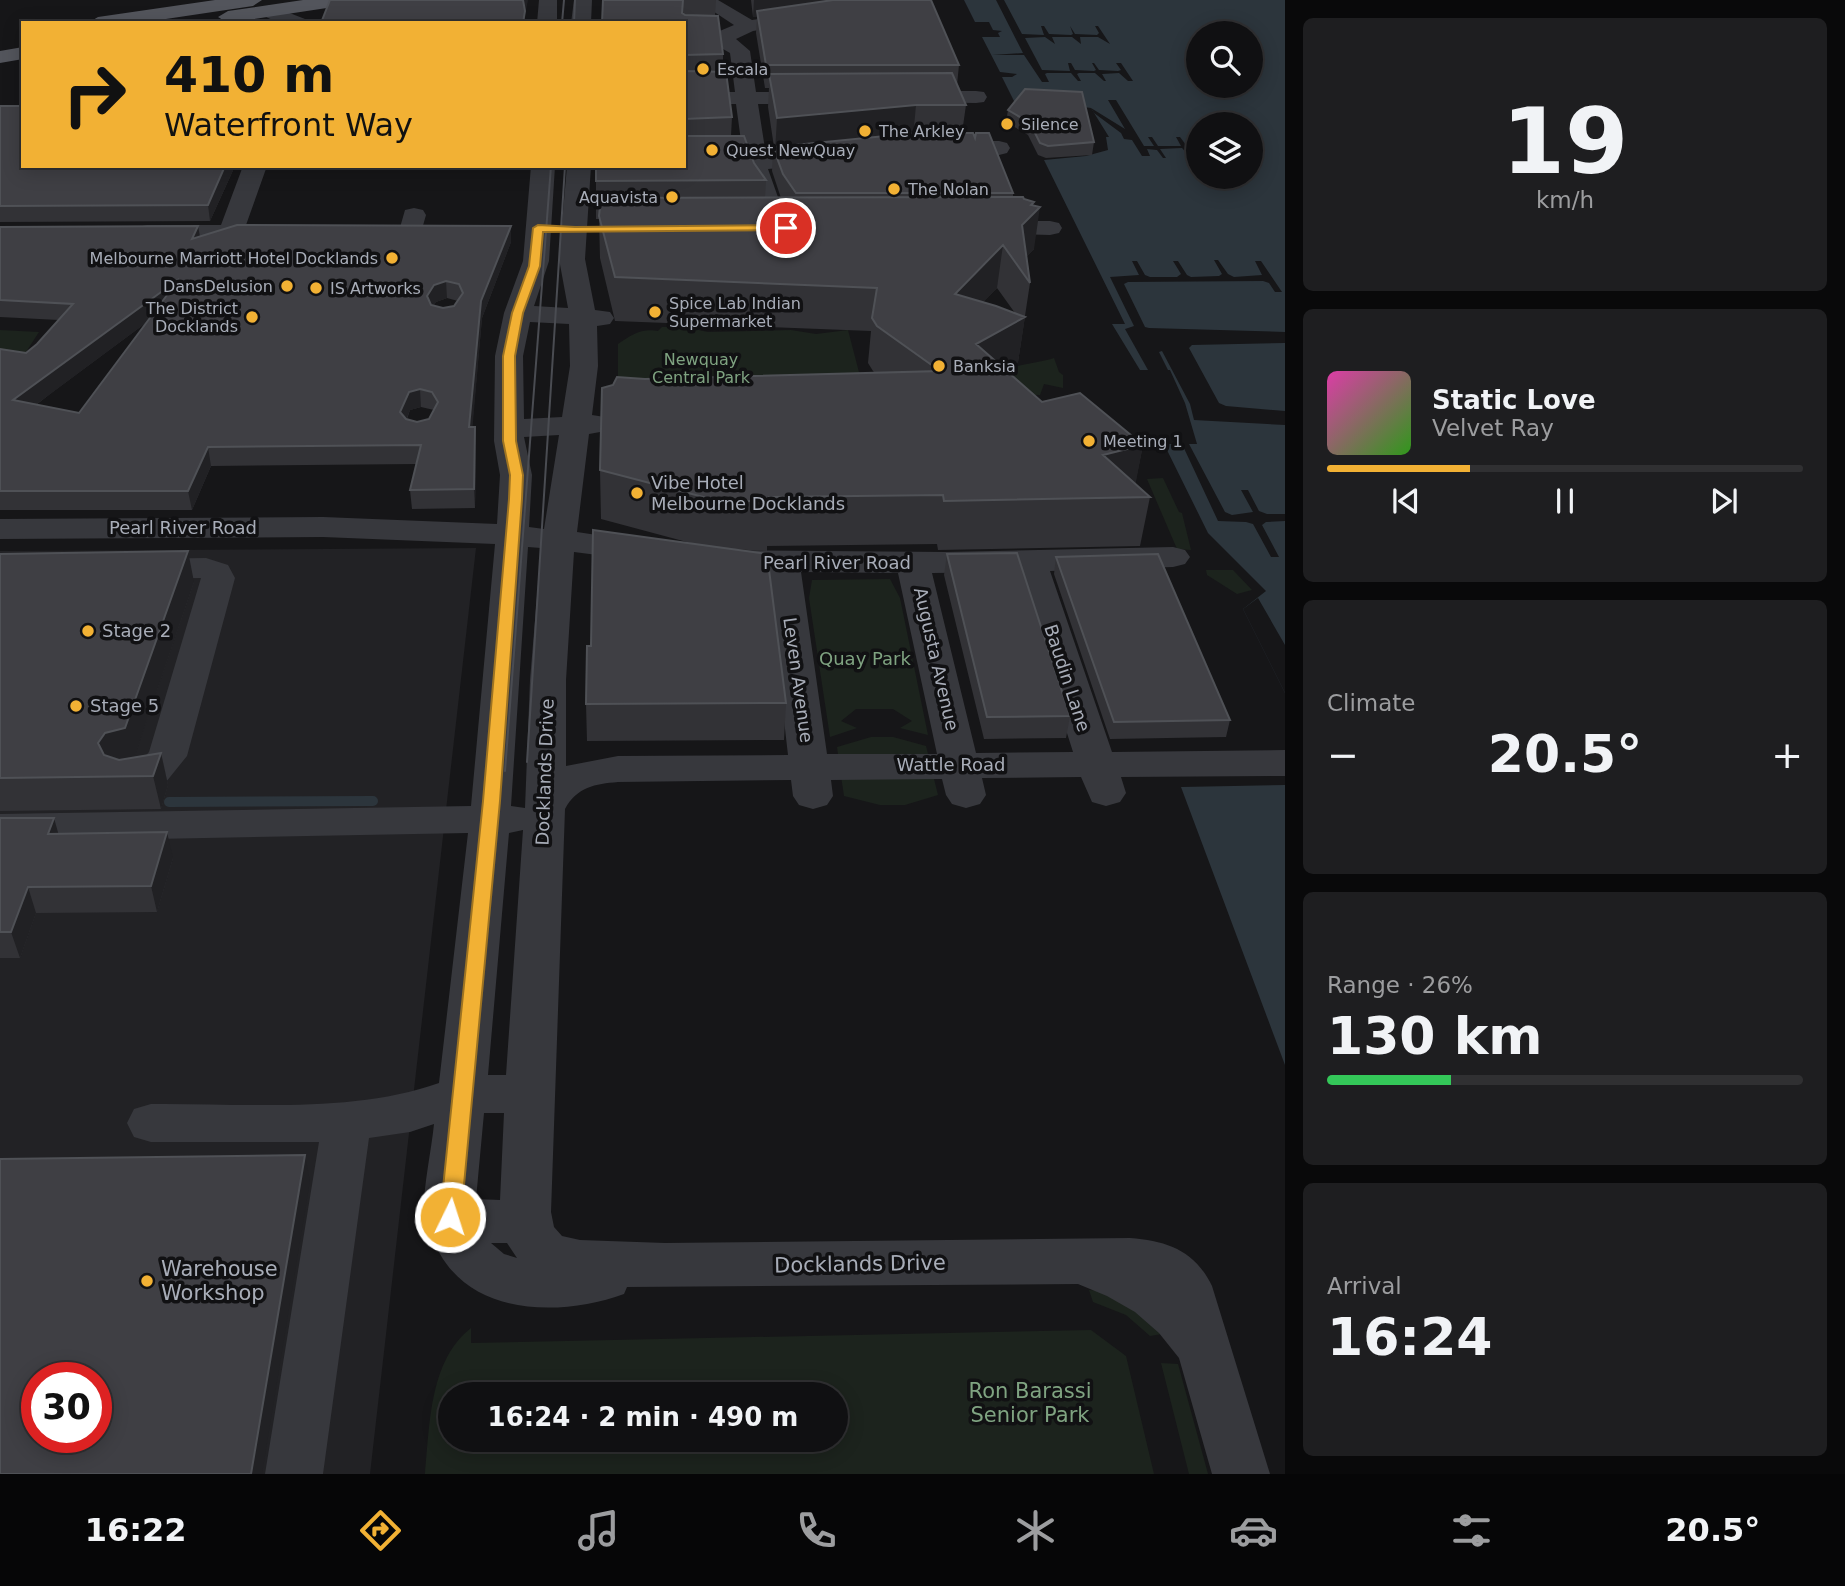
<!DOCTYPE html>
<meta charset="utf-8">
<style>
:root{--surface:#101012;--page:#1e1e20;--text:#f1f3f6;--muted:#9c9d9f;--line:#303032;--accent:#f2b134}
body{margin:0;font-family:"DejaVu Sans",sans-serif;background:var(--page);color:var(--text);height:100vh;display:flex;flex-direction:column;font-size:26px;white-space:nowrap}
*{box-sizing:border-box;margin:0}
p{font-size:23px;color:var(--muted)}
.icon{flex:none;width:38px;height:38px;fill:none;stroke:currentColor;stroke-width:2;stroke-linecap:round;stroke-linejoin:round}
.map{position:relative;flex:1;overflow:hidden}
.sheet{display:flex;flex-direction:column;gap:18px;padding:18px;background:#09090a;width:560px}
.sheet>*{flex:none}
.top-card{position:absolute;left:21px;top:21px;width:665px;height:147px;border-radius:0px;box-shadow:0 4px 18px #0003,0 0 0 2px var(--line);background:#f2b134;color:#111;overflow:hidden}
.tools{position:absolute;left:1186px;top:21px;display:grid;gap:14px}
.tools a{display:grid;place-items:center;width:77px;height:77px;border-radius:50%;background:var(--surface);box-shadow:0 4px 18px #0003,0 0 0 2px var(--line);font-size:35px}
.speed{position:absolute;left:21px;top:1362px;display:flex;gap:14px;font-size:35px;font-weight:700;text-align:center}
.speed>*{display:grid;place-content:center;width:91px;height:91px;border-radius:50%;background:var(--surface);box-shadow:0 4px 18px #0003,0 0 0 2px var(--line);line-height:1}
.speed .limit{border:10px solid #d22;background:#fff;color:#111}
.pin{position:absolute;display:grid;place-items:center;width:60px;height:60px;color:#fff;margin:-30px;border:4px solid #fff;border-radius:50%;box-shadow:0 2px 7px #0007}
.me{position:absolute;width:77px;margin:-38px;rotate:4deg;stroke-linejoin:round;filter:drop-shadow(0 0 5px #0008)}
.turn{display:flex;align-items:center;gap:24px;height:147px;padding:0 28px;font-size:32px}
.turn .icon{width:91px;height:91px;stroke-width:2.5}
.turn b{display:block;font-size:49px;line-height:60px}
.big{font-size:52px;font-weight:800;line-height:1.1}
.sheet .tile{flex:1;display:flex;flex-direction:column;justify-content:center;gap:10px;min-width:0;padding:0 24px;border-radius:10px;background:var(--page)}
.sheet .dial{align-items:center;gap:0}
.dial b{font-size:91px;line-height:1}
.song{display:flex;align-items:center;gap:21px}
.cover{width:84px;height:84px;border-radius:10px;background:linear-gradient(135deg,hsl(320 70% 55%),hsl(110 70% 35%))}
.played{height:7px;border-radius:4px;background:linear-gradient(90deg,var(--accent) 30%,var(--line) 30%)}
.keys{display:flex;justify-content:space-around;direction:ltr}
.heat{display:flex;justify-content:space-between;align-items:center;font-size:38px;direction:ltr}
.charge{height:10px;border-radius:5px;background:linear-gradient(90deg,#34c759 26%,var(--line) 0)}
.trip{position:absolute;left:438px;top:1382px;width:410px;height:70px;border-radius:35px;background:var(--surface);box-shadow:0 4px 18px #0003,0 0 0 2px var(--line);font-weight:800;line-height:70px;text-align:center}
.menu{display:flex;height:112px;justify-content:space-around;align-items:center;background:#060607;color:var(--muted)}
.menu .icon{width:49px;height:49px}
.menu .current{color:var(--accent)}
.menu b{font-size:32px;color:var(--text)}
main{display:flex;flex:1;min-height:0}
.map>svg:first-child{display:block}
.built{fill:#222225;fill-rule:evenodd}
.green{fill:#1c231d;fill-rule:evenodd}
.water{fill:#2c353c;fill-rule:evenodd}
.pier{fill:#161618}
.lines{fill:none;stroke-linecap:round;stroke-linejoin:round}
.stream{stroke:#2c353c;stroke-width:10}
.minor{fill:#37383d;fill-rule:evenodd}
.major{fill:#53555c;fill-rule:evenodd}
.tram{stroke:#4a4c52;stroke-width:2}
.wall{fill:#323236;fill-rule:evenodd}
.shaded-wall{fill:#212124}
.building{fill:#3f3f44;stroke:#4f5156;stroke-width:2;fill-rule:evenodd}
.route{fill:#f2b134;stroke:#9d7322;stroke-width:2}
.poi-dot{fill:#f2b134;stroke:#111113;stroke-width:2.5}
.labels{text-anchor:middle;stroke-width:7;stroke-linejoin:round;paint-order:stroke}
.far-poi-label{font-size:16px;fill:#a8adb8;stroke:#111113;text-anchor:start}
.far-park-label{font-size:16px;fill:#7fa381;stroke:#111113}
.poi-label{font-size:18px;fill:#a8adb8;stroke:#111113;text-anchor:start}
.street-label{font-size:18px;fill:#a8adb8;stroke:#111113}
.park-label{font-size:18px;fill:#7fa381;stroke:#111113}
.near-street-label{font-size:21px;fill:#a8adb8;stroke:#111113}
.near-poi-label{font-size:21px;fill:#a8adb8;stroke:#111113;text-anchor:start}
.near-park-label{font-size:21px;fill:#7fa381;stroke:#111113}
</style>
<main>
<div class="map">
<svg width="1285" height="1474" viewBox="0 0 1285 1474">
<rect width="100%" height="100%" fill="#161618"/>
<path class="built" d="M476,548L370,1474H0V551ZM37,1377H96V1437H37Z"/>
<path class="green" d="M662,327H684L708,332L791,330L816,334L848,330L866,399L618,405V344C631,335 642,328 658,331Z
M0,330L39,332L24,355L0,351Z
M1054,358L1059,372L1063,375V388L1044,384L1040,395L1009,394L1004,372C1014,364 1041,363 1054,358Z
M1163,478L1179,512L1182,513L1191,550L1177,549L1147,479Z
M1206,570H1233L1252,590L1237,594L1207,575Z
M890,579L900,598L928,735L900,728L912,721L893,709H856L841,721L857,728L830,737L809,598L812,580Z
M871,737H893L926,746L928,754H838L837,747Z
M933,775L938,795L905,805H880L844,796L841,776Z
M1089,1290L1117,1292L1162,1334L1150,1336L1126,1315L1093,1302Z
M471,1328V1343L1091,1330L1126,1356L1154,1474H425C430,1425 429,1361 471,1328ZM450,1395H835V1440H450Z
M1161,1363L1178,1364L1208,1474H1189Z"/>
<path class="water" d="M964,0H1285V693L1243,609L1266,591L1208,533L1164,444H1197L1185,403L1170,370H1140L1112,324H1125L1044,160L1086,156L1108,150L1106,137H1109L1091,108L1042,101H1014L1002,77H1012L1017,74L1000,72L982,37H1000L998,33L1002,31L993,30L989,22H975ZM1199,33H1251V86H1199ZM1199,124H1251V177H1199Z
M1285,785V1065L1181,787Z"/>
<path class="pier" d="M996,0H1004L1022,34L1044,35L1041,26H1044L1049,34L1071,35L1073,34L1070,26L1075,34L1097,35L1099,33L1095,26H1098L1110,44L1098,37H1080L1081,44L1072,37H1052L1055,44L1045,37L1025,38L1042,70L1070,71L1068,63H1071L1075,70L1094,71L1096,70L1092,63H1094L1099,70L1118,71L1121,70L1116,63H1121L1133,81H1128L1119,73L1102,74L1106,81H1104L1095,73H1079L1077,74L1081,81H1078L1071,73H1047L1045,74L1049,82H1042L1024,55H992L1023,53Z
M1108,100H1116L1144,146H1154L1148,137H1152L1158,146H1181L1176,137H1180L1186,145L1199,147L1189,149L1195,158H1191L1182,148L1160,149L1166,158H1163L1157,150L1147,149L1150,156H1142L1132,140L1124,139L1121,133L1094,113L1091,108L1125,129Z
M1214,260H1218L1228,274L1234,277L1262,275L1255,261H1261L1282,292H1275L1269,283L1263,281L1128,282L1124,284L1145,327L1149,328L1285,332V343L1192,345L1189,348L1219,403L1226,406L1285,411V425L1194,420L1190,404L1162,351L1159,352L1168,370H1148L1125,329L1134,326L1110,277L1139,275L1132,261H1137L1145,275L1150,277H1177L1181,274L1173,261H1178L1187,275L1191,277L1219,276L1222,274Z
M1182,444H1189L1225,512L1232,515L1253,512L1241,490H1248L1259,511L1267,514H1285V521L1266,522L1262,525L1279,557H1271L1253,524L1246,522L1218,521Z
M1258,598L1285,645V693L1243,609Z"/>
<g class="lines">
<path class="stream" d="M169,802L373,801"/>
<path class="minor" d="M539,0H557V23H537Z
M574,0H592L591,23H571Z
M696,0H718L752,20L857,4L858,0H876V6L869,13L753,31L736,39L750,51L756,92H822L830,93L833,98L830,103L822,104H758L766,155L825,150L833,152L836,157L833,162L825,164L768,169L779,200L798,228L795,233L786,235L777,233L755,200L745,170L684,171L674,166H684V157L743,156L736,104H684V92H735L730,53L716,45L684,46V34L715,33L734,25Z
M269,5L305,19L308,23C290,23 272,25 259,11Z
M910,91H976L984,92L987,97L984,102L976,103L902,102L899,97L902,92Z
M941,141H999L1007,143L1010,148L1007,153L999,155L933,153L930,148L933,143Z
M243,166H267L246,225L274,227L277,232L274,237L147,239L138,237L135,232L138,227L147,225H221Z
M531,166H555L549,261L534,306L568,308L559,259L567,166H591L585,259L595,310L610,312L614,318L610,324L597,326L598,366L592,415L611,418L615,424L611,430L589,434L577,532L656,544L661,551L656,558L644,561L574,552L566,680V766L618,756L788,755L767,571L718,570L706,567L701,560L706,553L718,550L946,552L1173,547L1185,550L1190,557L1185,564L1173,567L1050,571L1112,752L1285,750V776L1121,777L1126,793L1120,802L1106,806L1092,802L1081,777L982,778L986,795L980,804L966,808L952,804L946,795L942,779L831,780L833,796L827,805L813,809L799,805L793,796L791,780L618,782C595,784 577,787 565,809L551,1212L554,1227L562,1236L580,1240L665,1243L1130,1238C1168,1241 1195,1251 1212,1286L1270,1474H1212L1179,1358L1159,1333L1135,1312L1107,1296L1078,1284L627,1287L624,1294C563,1316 476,1317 440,1254C434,1245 425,1230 424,1220C422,1191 431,1154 434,1124L410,1132L369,1138L323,1474H265L319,1142H151L134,1137L127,1123L134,1109L151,1104C243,1103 352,1114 439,1083L468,833L0,842V814L471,806L495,544L323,537L0,539V519L323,517L497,524L500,475L494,441L495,356L504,313L523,261ZM530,322L569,324L570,366L562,417L524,419L523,356ZM559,435L544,529L529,527L532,475L524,437ZM528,547L541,548L530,680L525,808L511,806ZM801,572L898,573L937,754H827ZM1016,572L1073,752L976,753L932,573ZM523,830L506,1075H488L509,833ZM484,1113H504L500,1200L476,1199ZM491,1243H507L517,1258L504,1254Z
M414,208L423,210L426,215L420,236L411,238L402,236L399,231L405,210Z
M984,221H1050L1059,223L1062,228L1059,233L1050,235L975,233L972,228L975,223Z
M206,558L228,565L235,578L187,756L166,782L128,790L114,786L108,777L114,768L140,762L149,752L201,578L139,579L127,576L122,569L127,562L139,559Z"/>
<path class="major" d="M215,0H262L253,6L139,23H88L98,17Z
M303,0H349L340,6L228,23L218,17L228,11Z
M23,47V59L0,63V51Z"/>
<path class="tram" d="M562,23L564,0
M574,23L575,0
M527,762L565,166
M505,771L551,166"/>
</g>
<path class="wall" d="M603,0H716L715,16L723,54V72L732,117L731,136L754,163L766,180L765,198H781L772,171L773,147H774L768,107L769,88H765L756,33L757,17H753L751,0H931L959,65L957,85L966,105L962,133L975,138L1013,193V197L1024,199L1034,206V249L1027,256L1030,283L1018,362L1005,370L1042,402L1143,445L1135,484L1150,497L1140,546L938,550L937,544L767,546V551L728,549L786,703L784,740L587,741L586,704L591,646L698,545L601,519L600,470L645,379L875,373L873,371L868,363L871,331L615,321L600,258L599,219H596V181L684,166V23ZM997,288L1015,313L983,302Z
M0,106L23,166H235L210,221L0,222Z
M1008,110L1094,142L1092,155L1046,158L1038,155L1028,135L1006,122Z
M511,226V242L482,318L472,427H475L476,445L475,508L412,509L410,490L416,464L211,466L192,510H0V349L26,353L37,344L59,320L0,317V227L200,236ZM447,298L458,301L454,306L443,308L433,306L436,302ZM147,322L79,413L36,405L50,394ZM421,407L434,410L429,419L417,422L407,419L410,410Z
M0,554L194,582L134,757L161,753L168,785L161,809L0,811Z
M947,554L1070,716L1066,738L984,739L944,575Z
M1056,557L1230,720L1226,737L1110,739L1054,574Z
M0,818L58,833L173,858L157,912L36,913L20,958H0Z"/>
<path class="shaded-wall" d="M522,0H528L525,15V23H523Z
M754,0H856L757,11V17H753Z
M916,105L913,138L775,151L777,118Z
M225,166H235L210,221L208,205Z
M1034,202L1032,215L1040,207L1034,249L1018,266L1022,225L1031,205Z
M198,226L201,242L192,239Z
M511,226V242L482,318L471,445L469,427L481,301Z
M1003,245L997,288L949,338L955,294Z
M179,279L182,296L18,418L13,400Z
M446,281L447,298L436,302L429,314L427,296L434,285Z
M1025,317L1018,362L970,390L976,344Z
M420,389L421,407L410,410L402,430L400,412L409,392Z
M475,427L476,445L475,508L474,489Z
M1143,445L1134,492L1103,455Z
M208,447L211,466L192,510L188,491Z
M188,551L194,582L133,761L106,776L98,743Z
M161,753L168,785L161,809L153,776Z
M54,818L61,843L48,834Z
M167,832L173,858L157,912L151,886Z
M28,887L36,913L20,958L11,932Z
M305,1155L310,1181L262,1474H251Z"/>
<path class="building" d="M330,0H523L525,11L523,23H321Z
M603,0H683L682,13L685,15L718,16L723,54L684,55V56V23H602Z
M833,0H931L959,65H766L757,11Z
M684,71L726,72L732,117L684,119Z
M952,73L966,105H916L777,118L769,74Z
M1025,89L1082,92L1094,142L1048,146L1040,143L1030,123L1008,110Z
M0,106H23V166H225L208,205L0,206Z
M916,133H973L975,138L976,133H989L1013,193H796L783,174L773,147Z
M684,136H744L754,163L766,180L596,181V166H684Z
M1023,197L1024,199L1034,202L1031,205L1040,207L1022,225L1030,283L1003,245L955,294L996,306L1025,317L976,344L1042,402L1080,393L1143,445L1103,455L1150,497L944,501L943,495L769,497V502L711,499L600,470L602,388L613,385L617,377L645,379L940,371L877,326L872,318L877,288L615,277L599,216L601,198Z
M237,225L511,226L481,301L469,427H475L474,489L410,490L421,445L208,447L188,491H0V349L26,353L37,344L73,304L0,300V227L198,226L192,239ZM179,279L79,413L13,400ZM446,281L459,284L463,293L454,306L443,308L431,305L427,296L434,285ZM420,389L432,392L438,402L429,419L417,422L406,419L400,412L409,392Z
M593,530L767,554L786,703L586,704L587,646H591Z
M188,551L125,728L105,733L98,743L104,755L119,760L161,753L153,776L0,778V554Z
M1017,553L1070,716L987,717L947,554Z
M1158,554L1230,720L1114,722L1056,557Z
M0,818H54L48,834L167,832L151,886L28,887L11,932H0Z
M305,1155L251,1474H0V1159ZM37,1377H96V1437H37Z"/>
<path class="route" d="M786,225L790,226V230L543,232L540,266L523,313L515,356L516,441L523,475L522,499L500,801L461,1217L458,1223L450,1226L443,1223L440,1217L483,801L509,499L510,475L503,441V356L512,313L529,266L533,228L538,225L575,227Z"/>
<g class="poi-dot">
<circle cx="703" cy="69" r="7"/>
<circle cx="1007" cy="124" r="7"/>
<circle cx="865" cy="131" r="7"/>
<circle cx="712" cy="150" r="7"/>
<circle cx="894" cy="189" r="7"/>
<circle cx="672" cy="197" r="7"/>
<circle cx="392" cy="258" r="7"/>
<circle cx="287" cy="286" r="7"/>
<circle cx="316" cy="288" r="7"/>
<circle cx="655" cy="312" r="7"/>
<circle cx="252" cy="317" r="7"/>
<circle cx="939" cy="366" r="7"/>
<circle cx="1089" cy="441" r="7"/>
<circle cx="637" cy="493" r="7"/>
<circle cx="88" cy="631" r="7"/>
<circle cx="76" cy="706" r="7"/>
<circle cx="147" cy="1281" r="7"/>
</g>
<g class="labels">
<g class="far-poi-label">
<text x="717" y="75">Escala</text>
<text x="1021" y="130">Silence</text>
<text x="879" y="137">The Arkley</text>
<text x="726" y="156">Quest NewQuay</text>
<text x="908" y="195">The Nolan</text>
<text x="658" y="203" text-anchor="end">Aquavista</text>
<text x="378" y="264" text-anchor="end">Melbourne Marriott Hotel Docklands</text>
<text x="273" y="292" text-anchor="end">DansDelusion</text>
<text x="330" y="294">IS Artworks</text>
<text x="669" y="309">Spice Lab Indian<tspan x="669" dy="18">Supermarket</tspan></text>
<text x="238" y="314" text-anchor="end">The District<tspan x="238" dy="18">Docklands</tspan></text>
<text x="953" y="372">Banksia</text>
<text x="1103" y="447">Meeting 1</text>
</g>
<g class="far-park-label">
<text x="701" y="365">Newquay<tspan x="701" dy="18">Central Park</tspan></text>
</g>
<g class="poi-label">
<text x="651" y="489">Vibe Hotel<tspan x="651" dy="21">Melbourne Docklands</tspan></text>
<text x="102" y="637">Stage 2</text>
<text x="90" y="712">Stage 5</text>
</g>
<g class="street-label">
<text x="183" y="534">Pearl River Road</text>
<text x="837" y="569">Pearl River Road</text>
<text transform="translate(936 659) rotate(77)" y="6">Augusta Avenue</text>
<text transform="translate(1067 678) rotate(72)" y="6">Baudin Lane</text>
<text transform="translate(798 680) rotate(82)" y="6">Leven Avenue</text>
<text x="951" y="771">Wattle Road</text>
<text transform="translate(545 772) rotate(-88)" y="6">Docklands Drive</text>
</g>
<g class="park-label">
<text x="865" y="665">Quay Park</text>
</g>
<g class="near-street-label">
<text transform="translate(860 1264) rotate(-1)" y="7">Docklands Drive</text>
</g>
<g class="near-poi-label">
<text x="161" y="1276">Warehouse<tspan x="161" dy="24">Workshop</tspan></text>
</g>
<g class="near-park-label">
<text x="1030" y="1398">Ron Barassi<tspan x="1030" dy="24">Senior Park</tspan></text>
</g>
</g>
</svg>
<div class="tools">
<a><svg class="icon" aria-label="search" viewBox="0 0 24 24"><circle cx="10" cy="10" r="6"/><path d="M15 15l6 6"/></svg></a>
<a><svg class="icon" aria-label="layers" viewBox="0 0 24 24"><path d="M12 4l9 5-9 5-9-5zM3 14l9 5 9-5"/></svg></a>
</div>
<div class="speed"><div class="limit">30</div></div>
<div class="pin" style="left:786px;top:228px;background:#d93025"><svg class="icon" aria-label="arrive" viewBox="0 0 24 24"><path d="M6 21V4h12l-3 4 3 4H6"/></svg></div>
<svg class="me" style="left:450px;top:1217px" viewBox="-20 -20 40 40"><circle r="17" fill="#f2b134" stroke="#fff" stroke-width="3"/><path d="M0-11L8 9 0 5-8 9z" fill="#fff"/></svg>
<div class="trip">16:24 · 2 min · 490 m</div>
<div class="top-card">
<div class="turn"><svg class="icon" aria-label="right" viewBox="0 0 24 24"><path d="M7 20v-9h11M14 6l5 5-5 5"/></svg><div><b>410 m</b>Waterfront Way</div></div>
</div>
</div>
<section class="sheet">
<div class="tile dial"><b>19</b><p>km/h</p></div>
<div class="tile">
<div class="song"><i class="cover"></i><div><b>Static Love</b><p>Velvet Ray</p></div></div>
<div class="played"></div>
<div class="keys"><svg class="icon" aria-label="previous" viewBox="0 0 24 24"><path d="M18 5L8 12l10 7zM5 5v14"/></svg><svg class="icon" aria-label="pause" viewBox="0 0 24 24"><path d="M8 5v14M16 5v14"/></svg><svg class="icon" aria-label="next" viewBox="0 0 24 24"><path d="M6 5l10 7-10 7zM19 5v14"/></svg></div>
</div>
<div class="tile"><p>Climate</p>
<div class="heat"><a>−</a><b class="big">20.5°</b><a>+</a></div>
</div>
<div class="tile"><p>Range · 26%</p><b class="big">130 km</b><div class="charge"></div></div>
<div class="tile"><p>Arrival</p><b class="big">16:24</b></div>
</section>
</main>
<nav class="menu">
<b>16:22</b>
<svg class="icon current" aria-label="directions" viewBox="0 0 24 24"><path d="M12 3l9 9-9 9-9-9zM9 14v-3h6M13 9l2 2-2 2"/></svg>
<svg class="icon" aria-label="music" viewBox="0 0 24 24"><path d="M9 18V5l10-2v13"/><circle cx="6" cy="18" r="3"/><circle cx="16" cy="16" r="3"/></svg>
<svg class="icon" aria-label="phone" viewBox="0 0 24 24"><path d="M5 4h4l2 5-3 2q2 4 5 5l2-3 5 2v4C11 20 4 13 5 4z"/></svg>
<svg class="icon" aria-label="climate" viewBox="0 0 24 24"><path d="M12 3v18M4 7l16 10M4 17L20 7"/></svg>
<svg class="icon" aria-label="car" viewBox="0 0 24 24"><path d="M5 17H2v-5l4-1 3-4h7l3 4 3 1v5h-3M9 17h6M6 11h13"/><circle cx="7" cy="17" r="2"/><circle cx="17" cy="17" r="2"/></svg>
<svg class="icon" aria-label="filters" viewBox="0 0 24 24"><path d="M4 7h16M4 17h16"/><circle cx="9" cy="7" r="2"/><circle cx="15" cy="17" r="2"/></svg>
<b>20.5°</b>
</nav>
